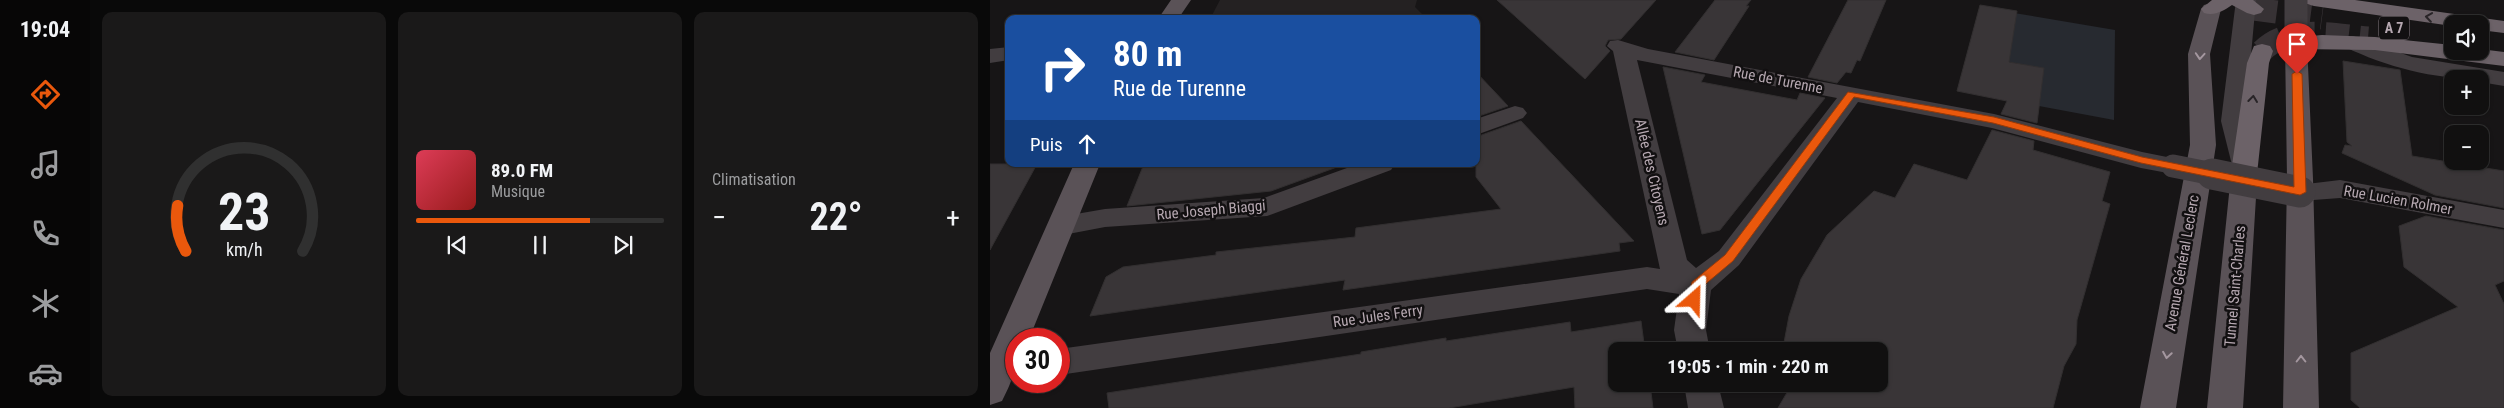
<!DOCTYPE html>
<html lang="fr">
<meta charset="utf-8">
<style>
:root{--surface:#111010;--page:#1a1919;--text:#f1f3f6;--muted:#9c9d9f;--line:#303030;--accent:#ea580c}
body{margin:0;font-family:"Roboto Condensed",sans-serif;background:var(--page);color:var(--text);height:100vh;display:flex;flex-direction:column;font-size:19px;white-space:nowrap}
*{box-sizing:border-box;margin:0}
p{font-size:16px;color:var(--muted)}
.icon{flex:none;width:28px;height:28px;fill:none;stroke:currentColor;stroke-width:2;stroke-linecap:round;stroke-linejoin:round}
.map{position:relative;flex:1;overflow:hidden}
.drawer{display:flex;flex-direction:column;gap:12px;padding:12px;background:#090909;width:900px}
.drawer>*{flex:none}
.guide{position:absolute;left:15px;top:15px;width:475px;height:152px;border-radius:10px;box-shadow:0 1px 4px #0004,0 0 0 1px var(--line);background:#1a4fa0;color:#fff;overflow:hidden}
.tools{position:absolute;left:1454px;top:15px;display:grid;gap:10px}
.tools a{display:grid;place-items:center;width:45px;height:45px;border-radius:10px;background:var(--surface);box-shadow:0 1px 4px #0004,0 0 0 1px var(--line);font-size:25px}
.speed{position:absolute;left:15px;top:328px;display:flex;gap:10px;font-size:25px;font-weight:700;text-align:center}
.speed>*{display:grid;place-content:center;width:65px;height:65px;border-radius:50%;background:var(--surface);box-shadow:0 1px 4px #0004,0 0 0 1px var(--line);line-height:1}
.speed .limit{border:8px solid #d22;background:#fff;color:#111}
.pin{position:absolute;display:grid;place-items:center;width:42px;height:42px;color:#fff;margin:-51px -21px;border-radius:50% 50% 50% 0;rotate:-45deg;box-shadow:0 0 5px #0007}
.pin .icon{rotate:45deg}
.me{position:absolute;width:55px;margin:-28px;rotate:25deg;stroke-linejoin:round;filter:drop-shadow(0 0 4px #0008)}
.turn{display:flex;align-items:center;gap:18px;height:105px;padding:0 25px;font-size:22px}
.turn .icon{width:65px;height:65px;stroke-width:2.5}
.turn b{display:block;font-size:35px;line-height:42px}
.then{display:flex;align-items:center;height:48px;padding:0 25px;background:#0003;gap:10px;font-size:19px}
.big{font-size:38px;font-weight:700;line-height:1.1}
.drawer .widget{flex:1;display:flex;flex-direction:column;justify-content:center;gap:8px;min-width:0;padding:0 18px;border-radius:10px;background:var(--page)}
.drawer .dial{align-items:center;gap:0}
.dial svg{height:130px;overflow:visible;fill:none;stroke:var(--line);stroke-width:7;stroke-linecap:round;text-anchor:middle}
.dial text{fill:var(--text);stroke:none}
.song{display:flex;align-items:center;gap:15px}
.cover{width:60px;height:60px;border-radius:8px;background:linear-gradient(135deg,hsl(350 70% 55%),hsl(0 70% 35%))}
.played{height:5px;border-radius:2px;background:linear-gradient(90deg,var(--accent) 70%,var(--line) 70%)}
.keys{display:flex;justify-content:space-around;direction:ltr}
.heat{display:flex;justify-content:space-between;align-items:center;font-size:28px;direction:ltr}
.drawer .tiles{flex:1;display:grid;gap:12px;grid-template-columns:repeat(3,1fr)}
.trip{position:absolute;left:618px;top:342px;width:280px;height:50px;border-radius:10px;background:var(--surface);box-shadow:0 1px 4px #0004,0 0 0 1px var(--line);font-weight:700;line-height:50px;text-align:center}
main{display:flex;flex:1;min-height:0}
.menu{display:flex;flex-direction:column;width:90px;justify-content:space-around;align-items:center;background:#070606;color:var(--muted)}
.menu .icon{width:35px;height:35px}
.menu .current{color:var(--accent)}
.menu b{font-size:22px;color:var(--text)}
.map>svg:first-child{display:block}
.built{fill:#242122}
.green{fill:#272a30}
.building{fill:#393537;stroke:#322f30}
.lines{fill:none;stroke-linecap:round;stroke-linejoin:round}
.highway-tunnel{stroke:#373235;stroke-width:23;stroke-dasharray:23 11;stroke-linecap:butt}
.minor{fill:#423d40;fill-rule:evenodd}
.major{fill:#5a5257;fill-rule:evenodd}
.highway{fill:#6c6268;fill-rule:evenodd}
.minor-bridge-far1{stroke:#423d40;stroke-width:23}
.minor-bridge{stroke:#423d40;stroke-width:31}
.oneway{stroke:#282427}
.oneway2{stroke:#a4979f}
.route{fill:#ea580c;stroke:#983908}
.labels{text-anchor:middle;stroke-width:5;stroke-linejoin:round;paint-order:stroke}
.shield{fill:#121011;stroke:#857a81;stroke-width:1}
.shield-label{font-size:14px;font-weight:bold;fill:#b6a8b1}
.street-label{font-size:15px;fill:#b6a8b1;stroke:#121011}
</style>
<main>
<nav class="menu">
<b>19:04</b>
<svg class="icon current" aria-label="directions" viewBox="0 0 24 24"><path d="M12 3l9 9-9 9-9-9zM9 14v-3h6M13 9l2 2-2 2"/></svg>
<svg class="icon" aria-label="music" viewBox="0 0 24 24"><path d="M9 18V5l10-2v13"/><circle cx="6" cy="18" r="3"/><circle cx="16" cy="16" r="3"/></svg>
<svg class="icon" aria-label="phone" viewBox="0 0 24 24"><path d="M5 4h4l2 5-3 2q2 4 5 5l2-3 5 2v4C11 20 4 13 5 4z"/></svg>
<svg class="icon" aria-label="climate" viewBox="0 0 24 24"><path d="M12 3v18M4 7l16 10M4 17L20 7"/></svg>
<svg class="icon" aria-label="car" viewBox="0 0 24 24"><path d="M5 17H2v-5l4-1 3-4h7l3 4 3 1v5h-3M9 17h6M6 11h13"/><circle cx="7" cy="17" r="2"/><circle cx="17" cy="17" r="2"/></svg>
</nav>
<section class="drawer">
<div class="tiles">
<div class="widget dial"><svg viewBox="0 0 100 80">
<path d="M14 69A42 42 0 1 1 86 69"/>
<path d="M14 69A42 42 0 0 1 9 41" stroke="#ea580c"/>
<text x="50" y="56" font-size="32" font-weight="700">23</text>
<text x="50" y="72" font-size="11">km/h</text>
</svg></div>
<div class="widget">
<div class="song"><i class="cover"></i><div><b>89.0 FM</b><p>Musique</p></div></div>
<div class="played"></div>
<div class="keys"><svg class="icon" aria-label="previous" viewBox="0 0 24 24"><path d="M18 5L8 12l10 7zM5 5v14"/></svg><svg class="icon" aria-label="pause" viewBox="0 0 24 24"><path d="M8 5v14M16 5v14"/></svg><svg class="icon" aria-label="next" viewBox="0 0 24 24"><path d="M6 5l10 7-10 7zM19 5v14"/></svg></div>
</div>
<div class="widget"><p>Climatisation</p>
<div class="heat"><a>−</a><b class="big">22°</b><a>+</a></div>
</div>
</div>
</section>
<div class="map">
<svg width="1514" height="408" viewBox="0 0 1514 408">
<rect width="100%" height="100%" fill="#171516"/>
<path class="built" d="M230,0H427L425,7L437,19H220Z"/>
<path class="green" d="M1024,13L1125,30L1124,120L1049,106L1039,66L1015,61L1025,26Z"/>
<path class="building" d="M507,0H666L631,39L618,40L615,46L620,51L595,79Z
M725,0H761L756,6H759L724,60L685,52Z
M858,0H896L870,61L867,60L861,73L856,72L847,83L818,77Z
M990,5L1027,11L1019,62L1054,68L1047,123L1011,114L1017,101L967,91Z
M1353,61L1410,70L1422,156L1514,171V208L1445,195L1352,153L1355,145L1362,146L1357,142Z
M673,67L715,75L711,82L807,100L810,93L835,98L730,230L712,234Z
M486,72L518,106L486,117Z
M531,121L644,241L629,243L630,251L353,290L355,280L100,316L116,277L133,267L226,255V252L365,237L366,228L511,209L486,177V137Z
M1002,130L1044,141L1043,150L1120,172L1112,201L1120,204L1087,320L1086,344L1074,366L1063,408H788L802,384H889V351H799L793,348L799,316L811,279L837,235L884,191L905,198L924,164L977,180Z
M0,164H47L0,250Z
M154,164H346L347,167L281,191L137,206Z
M1436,216L1514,230V281L1505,285L1514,304V408H1370L1361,400V353L1468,307L1414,267L1409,226Z
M651,321L655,351H626V384H660L663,408H585L584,387L459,408H119L117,393L371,354V352L456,338V341L580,322L581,332Z"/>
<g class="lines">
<path class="highway-tunnel" d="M1264,9L1332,18
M1272,51C1299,24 1343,35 1378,38"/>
<path class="minor" d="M1246,0H1266L1255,121L1268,165L1264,171L1255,173L1246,171L1242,165L1231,121Z
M1363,36L1422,57L1514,72V86L1490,82V79C1443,79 1397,67 1355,47L1352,42L1355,37Z
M628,40L658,49L1004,114L1152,152L1192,160L1196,166L1192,172L1183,174L1151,168L1002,128L868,102L749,265L721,290L716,330L720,351H688L684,330L689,294L657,289L69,375V349L657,267L670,269L623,51L617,46L620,41ZM647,60L847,98L729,251L706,268L697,260Z
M19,47V60L0,63V49Z
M525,106L533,108L537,113L533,118L486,135V119Z
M368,164H405L401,170L277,216L115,227L73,235L63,232L59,225L63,218L115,209L274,198Z
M1350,180L1514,210V228L1350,198L1310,201L1300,198L1296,192L1300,186Z
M694,384H728L734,408H698Z"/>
<path class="major" d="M181,0H201L188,19H168Z
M1221,3L1228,5L1231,9L1220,54L1226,145L1186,408H1150L1200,145L1198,54L1211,9L1214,5Z
M1306,37L1314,38L1317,43L1323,179L1329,408H1293L1297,179L1295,43L1298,38Z
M1255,157L1264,159L1268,165L1253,408H1217L1242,165L1246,159Z
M84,164H110L39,339H26C26,367 25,376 12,401L0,405V353Z"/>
<path class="highway" d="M1222,0H1263L1274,9L1271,13L1264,15L1257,13L1242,5C1233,11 1225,16 1214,13L1211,9Z
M1314,0H1365L1514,21V33L1490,30V24H1462V26L1324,6L1317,4Z
M1332,35L1385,37L1462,45V51H1490V49L1514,52V66L1385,50L1306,49L1298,48L1295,43L1298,38Z
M1272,44L1280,46L1283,51L1279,63L1268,165L1264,171L1255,173L1246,171L1242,165L1257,63L1264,46Z"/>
<path class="minor-bridge-far1" d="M1306,0V38
M1183,166L1228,175"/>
<path class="minor-bridge" d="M1222,174L1310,192"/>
</g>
<defs><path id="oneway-chevron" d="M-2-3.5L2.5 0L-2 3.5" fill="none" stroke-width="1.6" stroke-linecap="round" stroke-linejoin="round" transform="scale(1.25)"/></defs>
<g class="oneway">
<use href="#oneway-chevron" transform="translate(1439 17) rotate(-172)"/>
<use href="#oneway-chevron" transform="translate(1263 99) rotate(-83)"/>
</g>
<g class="oneway2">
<use href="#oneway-chevron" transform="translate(1210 56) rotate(94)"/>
<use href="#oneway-chevron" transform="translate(1177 355) rotate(99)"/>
<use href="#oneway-chevron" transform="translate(1311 359) rotate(-90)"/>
</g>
<path class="route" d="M1307,71L1312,74L1316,192L1310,195L1151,163L1003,123L864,97L743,261L712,287L709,304H700L698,300L702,282L735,255L858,92L1004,117L1152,157L1304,187L1302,74Z"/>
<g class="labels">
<rect class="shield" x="1389" y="16.5" width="30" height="23" rx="4"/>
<g class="shield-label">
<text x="1404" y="33">A 7</text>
</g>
<g class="street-label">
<text transform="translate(788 80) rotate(11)" y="5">Rue de Turenne</text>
<text transform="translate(662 172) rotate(77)" y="5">Allée des Citoyens</text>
<text transform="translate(1408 200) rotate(10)" y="5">Rue Lucien Rolmer</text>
<text transform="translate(221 210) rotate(-5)" y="5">Rue Joseph Biaggi</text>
<text transform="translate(1192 263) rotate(-80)" y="5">Avenue Général Leclerc</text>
<text transform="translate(1245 286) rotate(-85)" y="5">Tunnel Saint-Charles</text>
<text transform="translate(388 316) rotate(-8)" y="5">Rue Jules Ferry</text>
</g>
</g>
</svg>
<div class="tools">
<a><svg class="icon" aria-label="sound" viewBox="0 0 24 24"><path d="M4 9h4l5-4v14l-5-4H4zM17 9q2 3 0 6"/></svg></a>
<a>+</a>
<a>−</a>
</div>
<div class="speed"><div class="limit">30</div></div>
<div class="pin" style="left:1307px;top:74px;background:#d93025"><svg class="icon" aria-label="arrive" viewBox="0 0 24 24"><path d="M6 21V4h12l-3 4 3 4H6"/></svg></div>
<svg class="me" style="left:704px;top:300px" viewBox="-20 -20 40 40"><path d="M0-17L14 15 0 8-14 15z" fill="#ea580c" stroke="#fff" stroke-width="4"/></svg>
<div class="trip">19:05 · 1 min · 220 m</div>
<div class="guide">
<div class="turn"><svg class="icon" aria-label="right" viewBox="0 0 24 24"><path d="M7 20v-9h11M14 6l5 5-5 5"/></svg><div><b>80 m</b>Rue de Turenne</div></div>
<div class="then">Puis<svg class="icon" aria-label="ahead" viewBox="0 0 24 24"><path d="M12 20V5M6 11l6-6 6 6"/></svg></div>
</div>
</div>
</main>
